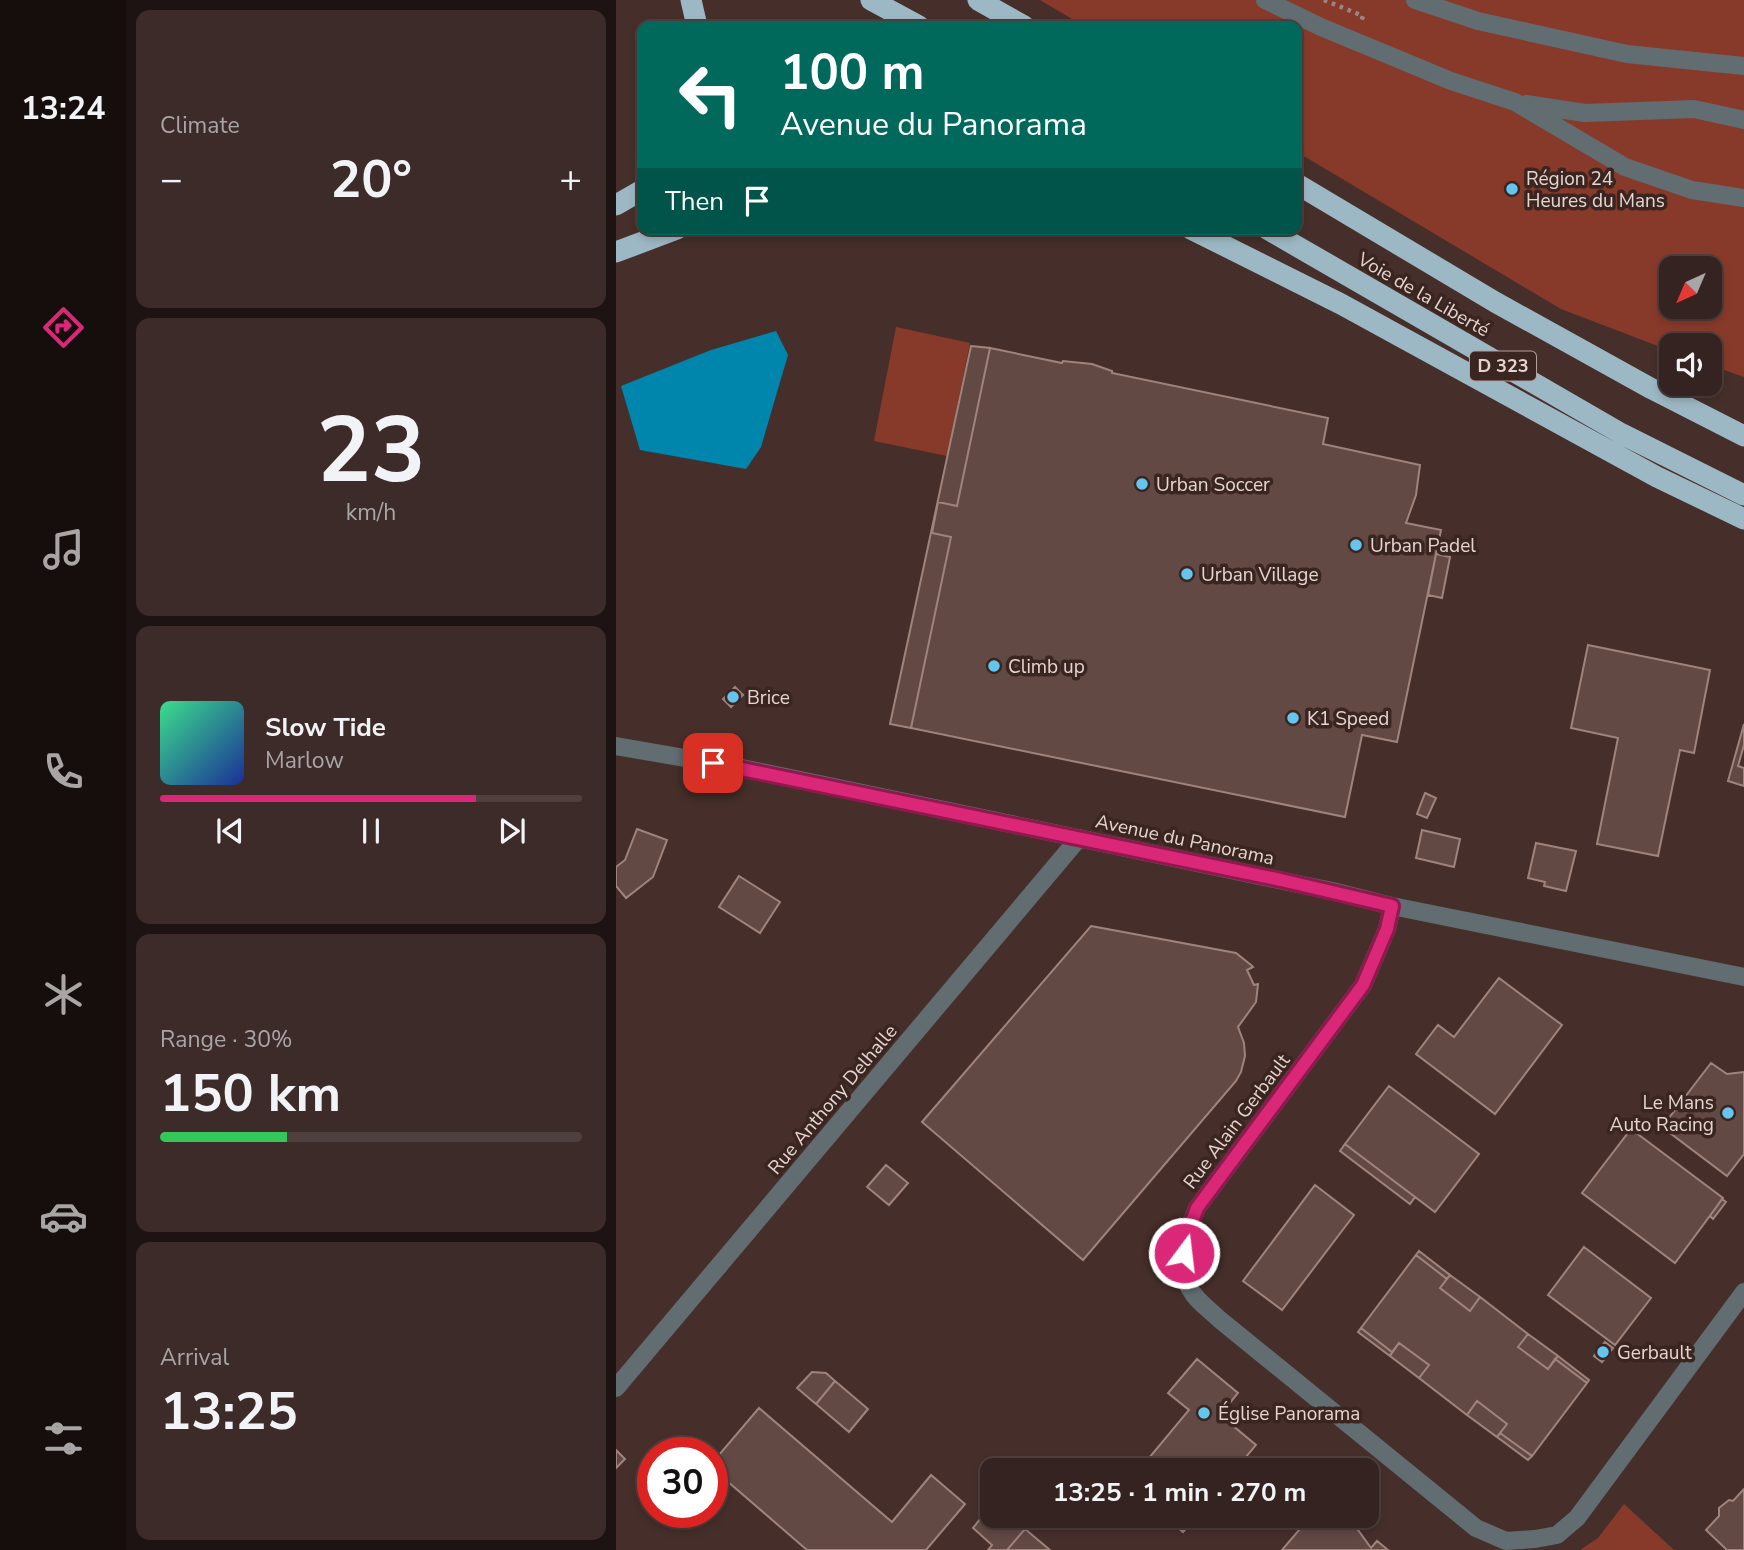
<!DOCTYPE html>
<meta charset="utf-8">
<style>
:root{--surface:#342320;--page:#3c2b29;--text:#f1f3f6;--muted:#a9a4a5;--line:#4e403e;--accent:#db2777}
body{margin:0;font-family:"Nunito Sans",sans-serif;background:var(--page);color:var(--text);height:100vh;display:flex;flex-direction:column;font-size:26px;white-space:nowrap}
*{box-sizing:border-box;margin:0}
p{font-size:23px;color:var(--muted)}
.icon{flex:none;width:38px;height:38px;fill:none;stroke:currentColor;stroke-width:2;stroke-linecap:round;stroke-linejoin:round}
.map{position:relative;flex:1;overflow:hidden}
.drawer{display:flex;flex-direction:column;gap:10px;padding:10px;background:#1d1312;width:490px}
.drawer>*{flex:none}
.top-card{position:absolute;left:21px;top:21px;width:665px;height:214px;border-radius:14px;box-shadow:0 4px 10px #0003,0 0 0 2px var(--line);background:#00695c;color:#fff;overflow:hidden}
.needle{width:46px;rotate:224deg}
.controls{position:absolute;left:1043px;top:256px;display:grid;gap:14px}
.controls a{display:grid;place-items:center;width:63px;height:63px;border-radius:14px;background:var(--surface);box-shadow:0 4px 10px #0003,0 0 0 2px var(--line);font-size:35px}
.speed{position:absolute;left:21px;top:1437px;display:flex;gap:14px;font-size:35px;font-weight:700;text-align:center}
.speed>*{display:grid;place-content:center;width:91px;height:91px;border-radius:50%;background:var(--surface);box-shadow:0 4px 10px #0003,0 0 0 2px var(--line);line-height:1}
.speed .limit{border:10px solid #d22;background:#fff;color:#111}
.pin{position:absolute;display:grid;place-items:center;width:60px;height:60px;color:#fff;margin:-30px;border-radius:14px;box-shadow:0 4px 10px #0006}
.me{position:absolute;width:77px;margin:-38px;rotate:15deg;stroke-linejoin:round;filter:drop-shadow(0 0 5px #0008)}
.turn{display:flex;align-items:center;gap:24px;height:147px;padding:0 28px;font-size:32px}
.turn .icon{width:91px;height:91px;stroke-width:2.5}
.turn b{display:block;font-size:49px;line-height:60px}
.then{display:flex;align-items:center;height:66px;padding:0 28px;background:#0003;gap:14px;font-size:26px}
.big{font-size:52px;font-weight:700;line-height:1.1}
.drawer .tile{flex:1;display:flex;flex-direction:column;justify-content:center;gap:10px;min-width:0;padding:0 24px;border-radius:14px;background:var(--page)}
.drawer .dial{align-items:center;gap:0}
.dial b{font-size:91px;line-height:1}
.song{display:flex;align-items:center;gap:21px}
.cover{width:84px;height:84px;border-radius:10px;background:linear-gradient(135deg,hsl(150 70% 55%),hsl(230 70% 35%))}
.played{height:7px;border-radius:4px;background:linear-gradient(90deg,var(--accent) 75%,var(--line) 75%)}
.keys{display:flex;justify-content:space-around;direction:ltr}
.heat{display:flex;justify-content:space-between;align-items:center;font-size:38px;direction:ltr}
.charge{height:10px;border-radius:5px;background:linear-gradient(90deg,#34c759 30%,var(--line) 0)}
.trip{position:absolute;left:364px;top:1458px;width:399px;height:70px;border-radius:14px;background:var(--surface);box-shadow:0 4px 10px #0003,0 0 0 2px var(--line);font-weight:700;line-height:70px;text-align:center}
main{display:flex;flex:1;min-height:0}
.dock{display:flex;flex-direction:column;width:126px;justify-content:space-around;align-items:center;background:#150e0d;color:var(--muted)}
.dock .icon{width:49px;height:49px}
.dock .on{color:var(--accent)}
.dock b{font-size:32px;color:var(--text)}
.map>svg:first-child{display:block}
.green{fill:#883a2a;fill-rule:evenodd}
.water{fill:#0085ad}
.building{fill:#624944;stroke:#9f847d;stroke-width:2}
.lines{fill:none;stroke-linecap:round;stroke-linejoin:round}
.path{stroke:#9a8783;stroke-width:4.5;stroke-dasharray:3.5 5;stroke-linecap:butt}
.minor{stroke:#626d72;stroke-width:18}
.highway{stroke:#9db8c5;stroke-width:21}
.route-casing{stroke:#8e194d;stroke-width:18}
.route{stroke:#db2777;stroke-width:12}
.poi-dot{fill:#64c5ee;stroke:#3b2520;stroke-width:2.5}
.labels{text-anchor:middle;stroke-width:7;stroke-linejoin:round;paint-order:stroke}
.shield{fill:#3b2520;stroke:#b1a09c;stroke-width:2}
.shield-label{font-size:18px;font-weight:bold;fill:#e4d5d1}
.poi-label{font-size:19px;fill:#e4d5d1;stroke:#3b2520;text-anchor:start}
.street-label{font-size:19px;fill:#e4d5d1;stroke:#3b2520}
</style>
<main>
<nav class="dock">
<b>13:24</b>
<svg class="icon on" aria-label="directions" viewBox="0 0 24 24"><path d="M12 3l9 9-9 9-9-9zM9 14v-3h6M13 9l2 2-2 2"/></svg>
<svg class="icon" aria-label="music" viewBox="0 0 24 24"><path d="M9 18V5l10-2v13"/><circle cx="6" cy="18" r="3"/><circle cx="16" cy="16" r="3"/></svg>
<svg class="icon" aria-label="phone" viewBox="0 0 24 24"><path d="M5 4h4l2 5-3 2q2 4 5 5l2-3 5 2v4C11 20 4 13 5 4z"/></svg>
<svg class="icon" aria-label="climate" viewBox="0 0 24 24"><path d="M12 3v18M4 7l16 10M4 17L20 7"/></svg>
<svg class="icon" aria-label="car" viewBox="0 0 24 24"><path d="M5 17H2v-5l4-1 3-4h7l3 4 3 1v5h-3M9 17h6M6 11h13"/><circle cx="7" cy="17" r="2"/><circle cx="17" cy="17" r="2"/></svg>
<svg class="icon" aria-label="filters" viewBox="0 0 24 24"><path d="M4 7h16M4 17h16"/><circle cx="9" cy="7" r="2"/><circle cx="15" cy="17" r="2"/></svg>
</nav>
<section class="drawer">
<div class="tile"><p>Climate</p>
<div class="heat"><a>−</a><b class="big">20°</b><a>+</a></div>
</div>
<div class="tile dial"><b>23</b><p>km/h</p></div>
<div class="tile">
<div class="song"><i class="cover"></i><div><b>Slow Tide</b><p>Marlow</p></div></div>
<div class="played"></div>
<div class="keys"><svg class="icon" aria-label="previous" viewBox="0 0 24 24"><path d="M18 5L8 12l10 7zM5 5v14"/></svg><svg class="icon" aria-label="pause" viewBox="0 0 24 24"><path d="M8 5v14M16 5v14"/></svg><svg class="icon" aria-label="next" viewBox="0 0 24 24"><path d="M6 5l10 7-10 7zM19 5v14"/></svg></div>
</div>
<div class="tile"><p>Range · 30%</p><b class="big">150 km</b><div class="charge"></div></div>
<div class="tile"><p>Arrival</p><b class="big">13:25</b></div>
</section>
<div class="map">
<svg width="1128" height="1550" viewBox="0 0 1128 1550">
<rect width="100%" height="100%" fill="#462f2a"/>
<path class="green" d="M424,0H1128V377L1094,365V345H1055V351L945,309L681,152V26H468ZM1055,268H1094V306H1055Z
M280,327L354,343L331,456L258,441Z
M1008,1504L1058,1550H964L982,1538Z"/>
<path class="water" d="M160,331L172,355L145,447L130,469L24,450L5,386L95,350Z"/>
<path class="building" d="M355,346L374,348L341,506L322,502L316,533L335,537L295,728L274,724Z
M374,348L446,363L447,361L476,364L496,371V373L712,418L707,444L804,465L800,495L790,523L825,530L781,742L746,735L729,817L295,728L335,537L316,533L322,502L341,506Z
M820,554L834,557L826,598L812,595Z
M972,645L1094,670L1078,753L1064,750L1042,856L981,844L1002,738L955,728Z
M119,687L127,695L115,707L107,699Z
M1128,724V745L1122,766L1128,768V786L1112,781Z
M809,793L820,798L811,818L801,814Z
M21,829L51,840L37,877L10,898L0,886V867L9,860Z
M806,830L844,839L838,867L800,858Z
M920,843L960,851L950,891L928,886L929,882L912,878Z
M123,876L164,902L144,933L103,907Z
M475,926L620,953L635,965L637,967L631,970L638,985L642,984L640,1002L622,1027L628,1043L629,1056L625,1072L620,1081L467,1260L306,1122Z
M883,978L946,1025L879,1114L800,1054L822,1025L838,1037Z
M1095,1063L1111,1074L1128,1072V1154L1111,1176L1046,1127Z
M773,1086L863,1154L819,1212L729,1144Z
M1015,1129L1107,1198L1059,1263L966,1193Z
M729,1144L799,1197L794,1204L724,1151Z
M270,1165L292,1183L273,1205L251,1187Z
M699,1185L738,1215L666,1310L627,1281Z
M1106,1199L1110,1202L1097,1219L1094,1216Z
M968,1247L1035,1298L999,1345L932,1295Z
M803,1251L834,1275L831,1279L800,1255Z
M800,1255L831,1279L824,1288L854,1311L864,1297L912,1334L902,1347L932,1369L939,1359L971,1383L916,1456L884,1433L891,1424L861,1401L851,1415L803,1378L813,1365L783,1343L776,1352L745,1328Z
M834,1275L864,1297L854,1311L824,1288Z
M745,1328L776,1352L774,1356L742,1332Z
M912,1334L942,1356L932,1369L902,1347Z
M989,1342L997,1348L986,1362L978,1356Z
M783,1343L813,1365L803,1378L774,1356Z
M942,1356L973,1380L971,1383L939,1359Z
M581,1359L622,1393L604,1415L640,1445L619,1470H523L573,1410L552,1393Z
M196,1372L210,1373L219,1381L200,1404L181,1388Z
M219,1381L252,1409L233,1432L200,1404Z
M861,1401L891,1424L881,1437L851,1415Z
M143,1408L276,1522L315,1475L349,1504L310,1550H191L96,1468V1463Z
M884,1433L916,1456L912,1460L881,1437Z
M0,1450L9,1459L0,1468Z
M1128,1489V1550H1111L1090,1530L1103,1516V1508L1113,1500L1117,1501Z
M376,1504V1516H394L409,1529L391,1550H372L376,1545L357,1528Z
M548,1516H581L567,1532Z
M695,1516H724L742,1530L755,1548L761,1541L772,1550H666Z
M409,1529L434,1550H391Z"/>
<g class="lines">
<path class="path" d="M708,0L747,16L745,22"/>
<path class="minor" d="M649,0L705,27L835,81L899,102L1009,167L1076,190L1128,198
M799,0L862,21L1011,54L1128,66
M910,104L969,113L1078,109L1128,120
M0,746L121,767L716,891L776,906L1128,977
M776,906L771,929L747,985L581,1208C571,1234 558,1266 576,1292C582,1302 594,1310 603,1319L860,1528L890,1541L919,1539L941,1535L961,1518L1128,1292
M0,1388L463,838"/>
<path class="highway" d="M75,0L81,26
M255,0L303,26
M362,0L408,26
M681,184L879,302L1036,389L1128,436
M0,205L26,190
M575,229L725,304L1041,477L1128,519
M651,229L1006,434L1128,495
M0,252L61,229"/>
</g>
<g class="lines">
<g class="route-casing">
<path id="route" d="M97,763L665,880L776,906L771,929L747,985L581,1208L570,1238L568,1253"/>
</g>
<use href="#route" class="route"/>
</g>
<g class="poi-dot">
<circle cx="896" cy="189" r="7"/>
<circle cx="526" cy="484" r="7"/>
<circle cx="740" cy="545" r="7"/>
<circle cx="571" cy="574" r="7"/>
<circle cx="378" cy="666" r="7"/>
<circle cx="117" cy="697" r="7"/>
<circle cx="677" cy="718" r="7"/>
<circle cx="1112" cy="1113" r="7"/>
<circle cx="987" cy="1352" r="7"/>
<circle cx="588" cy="1413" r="7"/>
</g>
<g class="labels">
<rect class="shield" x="854" y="351.5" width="66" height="29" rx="5"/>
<g class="shield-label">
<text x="887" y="372">D 323</text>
</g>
<g class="poi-label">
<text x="910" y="185">Région 24<tspan x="910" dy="22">Heures du Mans</tspan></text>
<text x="540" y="491">Urban Soccer</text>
<text x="754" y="552">Urban Padel</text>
<text x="585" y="581">Urban Village</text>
<text x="392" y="673">Climb up</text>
<text x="131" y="704">Brice</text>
<text x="691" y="725">K1 Speed</text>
<text x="1098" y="1109" text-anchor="end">Le Mans<tspan x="1098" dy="22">Auto Racing</tspan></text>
<text x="1001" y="1359">Gerbault</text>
<text x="602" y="1420">Église Panorama</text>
</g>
<g class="street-label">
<text transform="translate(808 294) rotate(30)" y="7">Voie de la Liberté</text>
<text transform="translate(569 839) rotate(12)" y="7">Avenue du Panorama</text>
<text transform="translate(216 1099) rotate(-50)" y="7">Rue Anthony Delhalle</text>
<text transform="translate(620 1121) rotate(-53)" y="7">Rue Alain Gerbault</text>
</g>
</g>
</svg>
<div class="controls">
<a><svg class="needle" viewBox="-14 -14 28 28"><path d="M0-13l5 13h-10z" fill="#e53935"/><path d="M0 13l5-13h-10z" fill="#a9a4a5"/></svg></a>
<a><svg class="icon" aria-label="sound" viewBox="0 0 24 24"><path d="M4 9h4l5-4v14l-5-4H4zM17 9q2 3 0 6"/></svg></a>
</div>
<div class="speed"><div class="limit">30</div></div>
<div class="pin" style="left:97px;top:763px;background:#d93025"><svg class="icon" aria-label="arrive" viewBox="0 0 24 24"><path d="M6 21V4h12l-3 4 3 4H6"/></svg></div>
<svg class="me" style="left:568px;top:1253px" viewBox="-20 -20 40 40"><circle r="17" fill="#db2777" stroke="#fff" stroke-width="3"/><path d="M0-11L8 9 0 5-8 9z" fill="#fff"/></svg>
<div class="trip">13:25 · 1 min · 270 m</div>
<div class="top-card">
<div class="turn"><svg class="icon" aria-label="left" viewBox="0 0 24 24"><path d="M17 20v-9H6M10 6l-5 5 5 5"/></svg><div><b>100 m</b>Avenue du Panorama</div></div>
<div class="then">Then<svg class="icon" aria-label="arrive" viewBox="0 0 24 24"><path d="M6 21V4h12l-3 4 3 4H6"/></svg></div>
</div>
</div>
</main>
